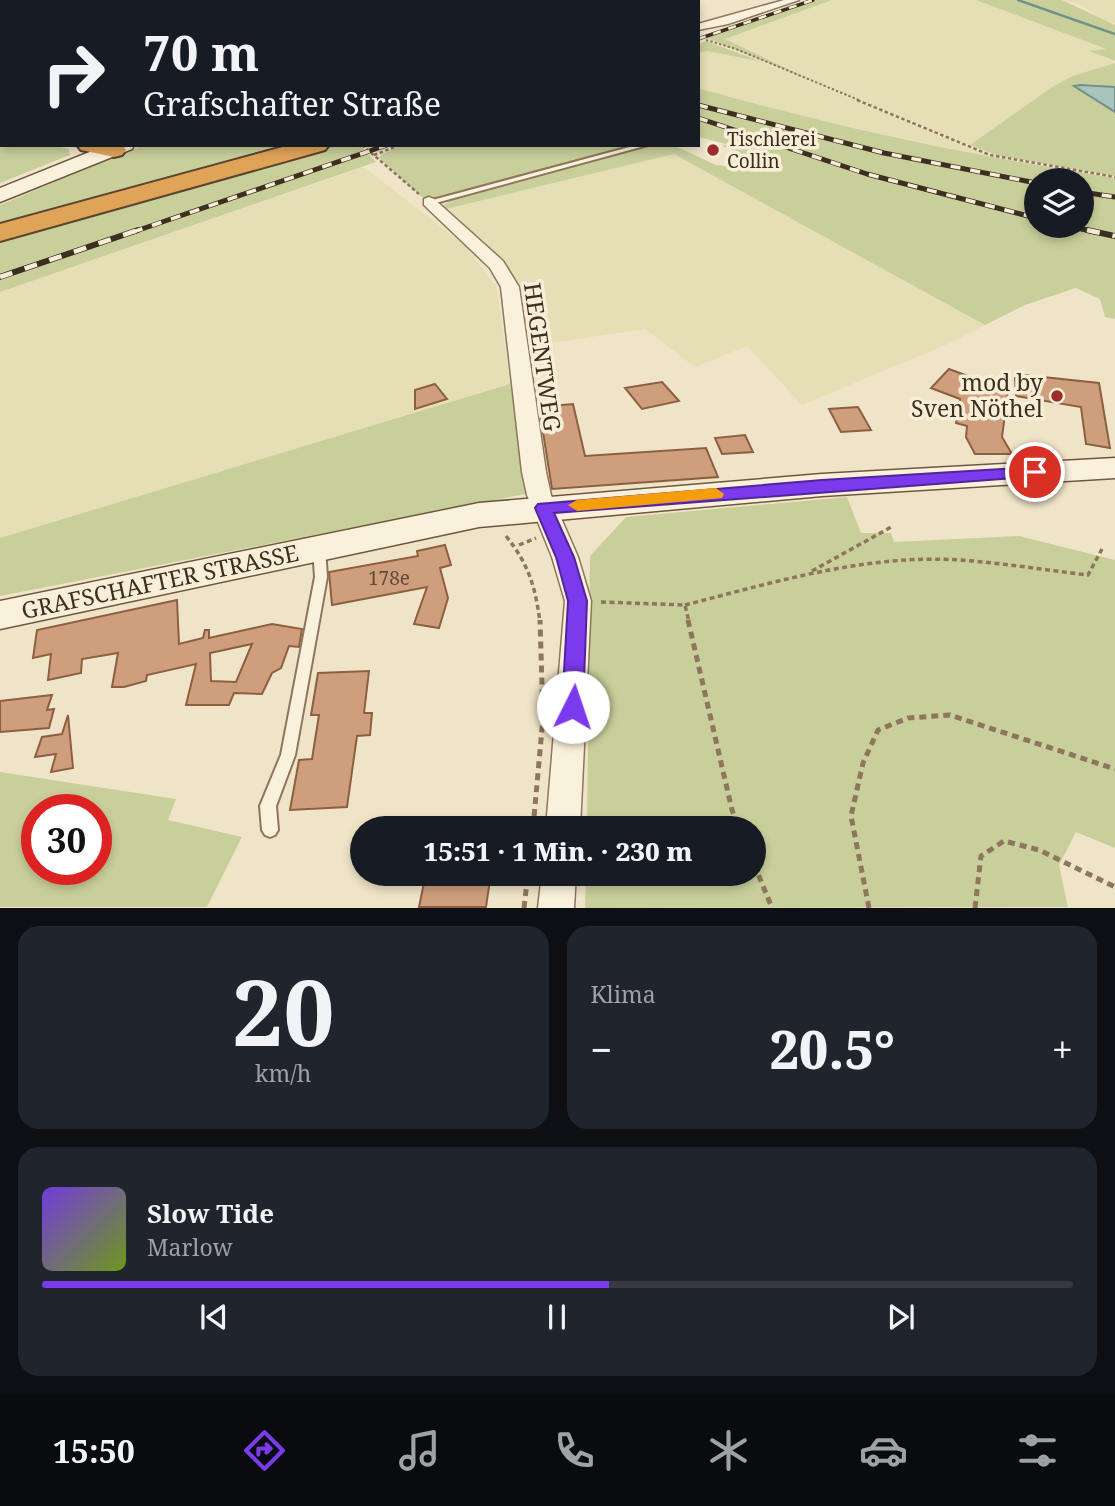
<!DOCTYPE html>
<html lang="de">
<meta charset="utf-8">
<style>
:root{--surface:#171b24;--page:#20242c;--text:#f1f3f6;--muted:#9ea1a6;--line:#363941;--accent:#7c3aed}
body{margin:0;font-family:"Noto Serif",serif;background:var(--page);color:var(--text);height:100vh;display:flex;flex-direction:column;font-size:26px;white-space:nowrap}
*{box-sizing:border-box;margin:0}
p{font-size:23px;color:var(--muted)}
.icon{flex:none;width:38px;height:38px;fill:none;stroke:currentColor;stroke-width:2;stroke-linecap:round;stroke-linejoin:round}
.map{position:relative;height:908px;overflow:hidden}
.drawer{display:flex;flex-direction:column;gap:18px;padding:18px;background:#0d0f14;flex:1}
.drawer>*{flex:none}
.guide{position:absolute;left:0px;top:0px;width:700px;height:147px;box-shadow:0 4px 10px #0003;background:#171b24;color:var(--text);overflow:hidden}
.buttons{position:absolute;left:1024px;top:168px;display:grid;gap:14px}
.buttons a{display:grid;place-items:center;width:70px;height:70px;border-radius:50%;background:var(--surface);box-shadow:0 4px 10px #0003;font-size:35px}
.speed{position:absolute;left:21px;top:794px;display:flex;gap:14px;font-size:35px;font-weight:700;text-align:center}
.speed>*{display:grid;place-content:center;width:91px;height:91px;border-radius:50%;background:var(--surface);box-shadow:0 4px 10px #0003;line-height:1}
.speed .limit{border:10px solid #d22;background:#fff;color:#111}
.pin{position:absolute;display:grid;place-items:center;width:60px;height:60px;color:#fff;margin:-30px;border:4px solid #fff;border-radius:50%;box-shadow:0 2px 7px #0007}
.me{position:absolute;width:77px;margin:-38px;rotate:4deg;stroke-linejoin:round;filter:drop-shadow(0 0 5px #0008)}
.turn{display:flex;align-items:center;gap:24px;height:147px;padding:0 28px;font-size:32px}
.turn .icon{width:91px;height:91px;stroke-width:2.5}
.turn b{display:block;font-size:49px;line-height:60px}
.big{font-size:52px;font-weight:800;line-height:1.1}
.drawer .widget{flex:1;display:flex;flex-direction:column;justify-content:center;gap:10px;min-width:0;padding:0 24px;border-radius:21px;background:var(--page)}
.drawer .dial{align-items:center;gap:0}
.dial b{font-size:91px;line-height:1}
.song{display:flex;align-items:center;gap:21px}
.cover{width:84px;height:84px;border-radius:10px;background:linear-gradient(135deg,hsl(260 70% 55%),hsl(80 70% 35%))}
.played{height:7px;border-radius:4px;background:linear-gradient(90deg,var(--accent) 55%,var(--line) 55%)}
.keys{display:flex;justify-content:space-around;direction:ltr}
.heat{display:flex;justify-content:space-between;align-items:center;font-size:38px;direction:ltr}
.drawer .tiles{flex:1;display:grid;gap:18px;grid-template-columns:1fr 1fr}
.widget:last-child{grid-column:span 2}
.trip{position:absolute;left:350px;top:816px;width:416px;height:70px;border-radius:35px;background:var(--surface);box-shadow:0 4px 10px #0003;font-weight:800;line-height:70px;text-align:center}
.dock{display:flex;height:112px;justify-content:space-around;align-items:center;background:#090b0e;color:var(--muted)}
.dock .icon{width:49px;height:49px}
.dock .current{color:var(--accent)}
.dock b{font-size:32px;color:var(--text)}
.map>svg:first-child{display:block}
.farmland{fill:#e6deb5}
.green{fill:#c9cf9b;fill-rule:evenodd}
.water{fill:#a9c4bc;stroke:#6f938a;stroke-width:2}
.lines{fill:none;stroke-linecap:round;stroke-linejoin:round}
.stream{stroke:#6f938a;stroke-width:2.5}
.building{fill:#cf9f7d;stroke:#8d5f41;stroke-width:2;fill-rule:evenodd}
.service-casing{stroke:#8d765c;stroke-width:4}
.minor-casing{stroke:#8d765c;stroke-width:3}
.secondary-casing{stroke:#6f573f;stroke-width:3}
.motorway-casing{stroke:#5b4430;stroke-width:4}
.path-far3{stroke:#8d765c;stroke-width:2;stroke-dasharray:2.5 2;stroke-linecap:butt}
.path-far2{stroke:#8d765c;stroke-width:2.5;stroke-dasharray:3.5 2.5;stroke-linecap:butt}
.path-far1{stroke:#8d765c;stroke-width:3.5;stroke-dasharray:5 3.5;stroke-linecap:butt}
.path{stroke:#8d765c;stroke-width:5;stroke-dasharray:7 5;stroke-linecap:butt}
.service{fill:#faf1dc;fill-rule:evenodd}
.minor{fill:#faf1dc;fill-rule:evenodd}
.secondary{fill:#faf1dc;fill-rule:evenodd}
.motorway{fill:#e0a458;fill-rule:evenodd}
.rail-far2-casing{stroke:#3d2e20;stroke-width:3.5}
.rail-far1-casing{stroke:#3d2e20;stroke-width:5}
.rail-casing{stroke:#3d2e20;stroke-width:6}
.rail-far2{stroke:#f7eed8;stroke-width:2.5;stroke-dasharray:8;stroke-linecap:butt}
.rail-far1{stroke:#f7eed8;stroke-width:3.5;stroke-dasharray:10;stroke-linecap:butt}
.rail{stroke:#f7eed8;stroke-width:4.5;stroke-dasharray:13;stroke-linecap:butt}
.route{fill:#7c3aed;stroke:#51269a;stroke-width:2}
.slow{fill:#f59e0b}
.poi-dot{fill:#9e2a2b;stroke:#f7eed8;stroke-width:2.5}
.labels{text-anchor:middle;stroke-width:7;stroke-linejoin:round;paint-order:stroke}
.far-poi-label{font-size:19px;fill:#3d2e20;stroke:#f7eed8;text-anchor:start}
.number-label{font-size:19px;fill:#624a37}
.street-label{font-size:23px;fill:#3d2e20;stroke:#f7eed8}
.poi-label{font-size:23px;fill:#3d2e20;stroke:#f7eed8;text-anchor:end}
</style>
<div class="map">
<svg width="1115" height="908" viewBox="0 0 1115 908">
<rect width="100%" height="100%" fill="#f0e4c8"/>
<path class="farmland" d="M832,0H976L1108,50L1091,51L1115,63L1074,76L1052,87L970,145L813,81L724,39Z
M1065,0H1115V23L1101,20L1083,6Z
M707,51L763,62L994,158L803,117L698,88V53Z
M674,154L720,177L985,325L955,341L802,405L747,346L695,367L645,329L524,347L519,299L442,210Z
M364,167L464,245L497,288L510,384L0,538V292Z"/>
<path class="green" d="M0,0H412L416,2H2V123Z
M817,0H832L725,39L813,81L706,38Z
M976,0H1062L1115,25V61L1089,51L1106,49Z
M706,41L763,62L707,51L698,53V44Z
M1115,63V87L1078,89L1115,112V176L996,155L970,145L1052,87L1073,76Z
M698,88C835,127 974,156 1115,178V195L1082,189V180L1036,181L971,169L825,138L698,104Z
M698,107L864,150L1036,185V216L870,173L698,116Z
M698,120L864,175L1036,220V226H1060L1115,238V319L1105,317L1100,299L1076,288L1025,305L985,325L674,154L442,210V206L450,201L653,145H673L716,165L777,172L723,146L727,144L698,137Z
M0,136L2,145H52L69,149L70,155L0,183Z
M143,145H294L0,227V205Z
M327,145H359L376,162L0,292V280L3,279L0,277V240Z
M403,145H634L435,199L422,197L379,158L382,154Z
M1082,193L1115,199V234L1078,226H1082Z
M510,384L530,493L0,596V538Z
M847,497L861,533H891L894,542L1019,536L1115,560V848L1076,832L1059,865L1068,907L585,908L586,873H754V828H587L590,556L626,517Z
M0,772L176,799L168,820L242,837L207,907H0ZM37,810H96V870H37Z"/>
<path class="water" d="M1080,85L1115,87V112L1074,86Z"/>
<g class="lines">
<path class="stream" d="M1018,0L1115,34"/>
</g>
<path class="building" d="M949,369L1008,391L1002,437L1012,454H975L966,437L967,426L956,423L960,399L931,388Z
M1024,375L1099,383L1110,448L1086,444L1081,407L1016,396L1015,378L1024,380Z
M662,382L679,401L642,409L625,388Z
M435,384L447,399L415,409V390Z
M573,404L585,456L706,448L718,477L552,489L539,407Z
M858,407L871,430L841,432L829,409Z
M745,435L753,452L722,454L715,438Z
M445,545L451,565L440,568L448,598L439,628L414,624L427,587L332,605L329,572L418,556L417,551Z
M177,600L179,644L203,638L205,630H209V638L272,624L302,629L299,647L289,646L281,668L272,673L262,694L234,693L229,705H186L196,664L147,675L146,681L124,687H112L118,653L82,659L81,673L48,680L51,654L33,658L37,630ZM252,644L236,682L211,681L210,653Z
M369,671L364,713H372L370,735L357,736L347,807L290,810L299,760L312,759L319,715H311L318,673Z
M52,695L47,710L54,709L49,728L0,732V701Z
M68,715L73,768L51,772L56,754L35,757L42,737L62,734Z
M426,873H491L486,907H419Z"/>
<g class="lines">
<g class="service-casing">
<path id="service" d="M594,0H599L593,2Z
M637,145H648L432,204L425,202Z
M319,544L323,545L325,548L327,577L295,755L276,806L278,830L275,835L270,837L265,835L262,830L260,806L281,755L315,577L313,548L315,545Z"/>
</g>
<g class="minor-casing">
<path id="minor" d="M784,0H799L728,24L698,30V24Z
M429,197L434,199L503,261L519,287L546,472L551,495L578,557L591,601L580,828H546L565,601L552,557L527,495L522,472L501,287L490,268L424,205V199Z
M542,873H576L574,908H538Z"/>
</g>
<g class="secondary-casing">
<path id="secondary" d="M463,0H479L461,2Z
M107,145H134L132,149L0,202V188Z
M1115,458V478L822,496L479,527L0,629V601L479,503L822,474Z"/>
</g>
<g class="motorway-casing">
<path id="motorway" d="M0,121H2V135H0Z
M77,145H123L126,150L122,155L114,157L81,150Z
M290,145H329L325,150L0,241V224Z"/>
</g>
<path class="path-far3" d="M193,0L195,2
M60,2L79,0
M706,40L736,49L861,101"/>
<path class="path-far2" d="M857,100L990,155L1115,177
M362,145L419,194
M374,155L400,145"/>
<path class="path-far1" d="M506,536C529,565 535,586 540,622
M519,545L536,538
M812,571L893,526
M601,602L685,605L689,622
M685,605C775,582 866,554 960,560C1003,563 1045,570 1088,575L1102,549"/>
<path class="path" d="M688,620L732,810L739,828
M533,828L543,718L540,620
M754,864L772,908
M524,908L528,873
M869,908L851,816L863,763L878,730L908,718L950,715L1115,769
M975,908L981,856L1004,841L1039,850L1115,887"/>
<use href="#service" class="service"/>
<use href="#minor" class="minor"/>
<use href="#secondary" class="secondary"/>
<use href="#motorway" class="motorway"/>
<g class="rail-far2-casing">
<path id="rail-far2" d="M426,0L430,2
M698,39L813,0"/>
</g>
<g class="rail-far1-casing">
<path id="rail-far1" d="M698,105L884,153L1036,183
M698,118L867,174L1036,218
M1082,192L1115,197
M1068,226L1095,232
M133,232L387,145"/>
</g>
<g class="rail-casing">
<path id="rail" d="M1087,230L1115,236
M0,277L138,230"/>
</g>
<use href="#rail-far2" class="rail-far2"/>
<use href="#rail-far1" class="rail-far1"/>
<use href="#rail" class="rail"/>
</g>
<path class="route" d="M1035,467L1043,472L1041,476L554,513L574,557L587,601L583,707L580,713L573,716L566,713L562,707L568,601L556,557L535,508L538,504L822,480Z"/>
<path class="slow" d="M716,488L724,494L722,498L577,511L568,505L577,500Z"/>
<g class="poi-dot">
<circle cx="713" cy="150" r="7"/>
<circle cx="1057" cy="396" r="7"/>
</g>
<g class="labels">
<g class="far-poi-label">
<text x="727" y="146">Tischlerei<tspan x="727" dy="22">Collin</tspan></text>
</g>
<g class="number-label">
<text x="389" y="585">178e</text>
</g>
<g class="street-label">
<text transform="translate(542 357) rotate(82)" y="8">HEGENTWEG</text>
<text transform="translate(160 582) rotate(-12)" y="8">GRAFSCHAFTER STRASSE</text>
</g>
<g class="poi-label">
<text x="1043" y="391">mod by<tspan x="1043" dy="26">Sven Nöthel</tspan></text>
</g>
</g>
</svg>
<div class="buttons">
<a><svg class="icon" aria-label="layers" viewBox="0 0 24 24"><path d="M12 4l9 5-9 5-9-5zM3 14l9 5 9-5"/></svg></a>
</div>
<div class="speed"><div class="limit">30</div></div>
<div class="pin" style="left:1035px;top:472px;background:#d93025"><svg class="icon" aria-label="arrive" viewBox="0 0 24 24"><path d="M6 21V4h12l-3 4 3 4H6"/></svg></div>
<svg class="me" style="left:573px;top:707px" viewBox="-20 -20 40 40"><circle r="19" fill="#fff"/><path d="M0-13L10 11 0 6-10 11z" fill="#7c3aed"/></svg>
<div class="trip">15:51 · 1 Min. · 230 m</div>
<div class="guide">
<div class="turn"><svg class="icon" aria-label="right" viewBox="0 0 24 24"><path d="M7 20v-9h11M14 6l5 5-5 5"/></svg><div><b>70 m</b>Grafschafter Straße</div></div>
</div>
</div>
<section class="drawer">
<div class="tiles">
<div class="widget dial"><b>20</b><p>km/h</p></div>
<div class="widget"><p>Klima</p>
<div class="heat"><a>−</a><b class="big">20.5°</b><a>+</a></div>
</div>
<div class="widget">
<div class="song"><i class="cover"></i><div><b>Slow Tide</b><p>Marlow</p></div></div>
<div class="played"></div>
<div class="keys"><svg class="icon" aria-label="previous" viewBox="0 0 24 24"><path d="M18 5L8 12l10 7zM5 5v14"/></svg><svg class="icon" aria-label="pause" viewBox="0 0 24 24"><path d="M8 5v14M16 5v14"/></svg><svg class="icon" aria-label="next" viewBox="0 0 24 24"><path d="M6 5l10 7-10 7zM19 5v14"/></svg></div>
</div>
</div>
</section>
<nav class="dock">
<b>15:50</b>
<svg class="icon current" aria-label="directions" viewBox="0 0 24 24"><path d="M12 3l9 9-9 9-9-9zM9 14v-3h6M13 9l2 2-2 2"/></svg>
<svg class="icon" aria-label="music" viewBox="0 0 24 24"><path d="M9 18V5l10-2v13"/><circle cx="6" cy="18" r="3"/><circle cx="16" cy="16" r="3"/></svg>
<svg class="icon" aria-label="phone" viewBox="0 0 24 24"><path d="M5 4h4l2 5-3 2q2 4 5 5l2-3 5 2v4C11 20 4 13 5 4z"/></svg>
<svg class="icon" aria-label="climate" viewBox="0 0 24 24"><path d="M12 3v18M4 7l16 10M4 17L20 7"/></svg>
<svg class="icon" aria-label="car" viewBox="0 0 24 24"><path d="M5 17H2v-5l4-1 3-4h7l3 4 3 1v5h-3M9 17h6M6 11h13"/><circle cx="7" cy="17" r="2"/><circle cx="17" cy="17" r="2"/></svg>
<svg class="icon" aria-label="filters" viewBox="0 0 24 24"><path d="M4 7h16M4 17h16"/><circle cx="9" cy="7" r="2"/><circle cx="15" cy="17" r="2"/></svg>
</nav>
